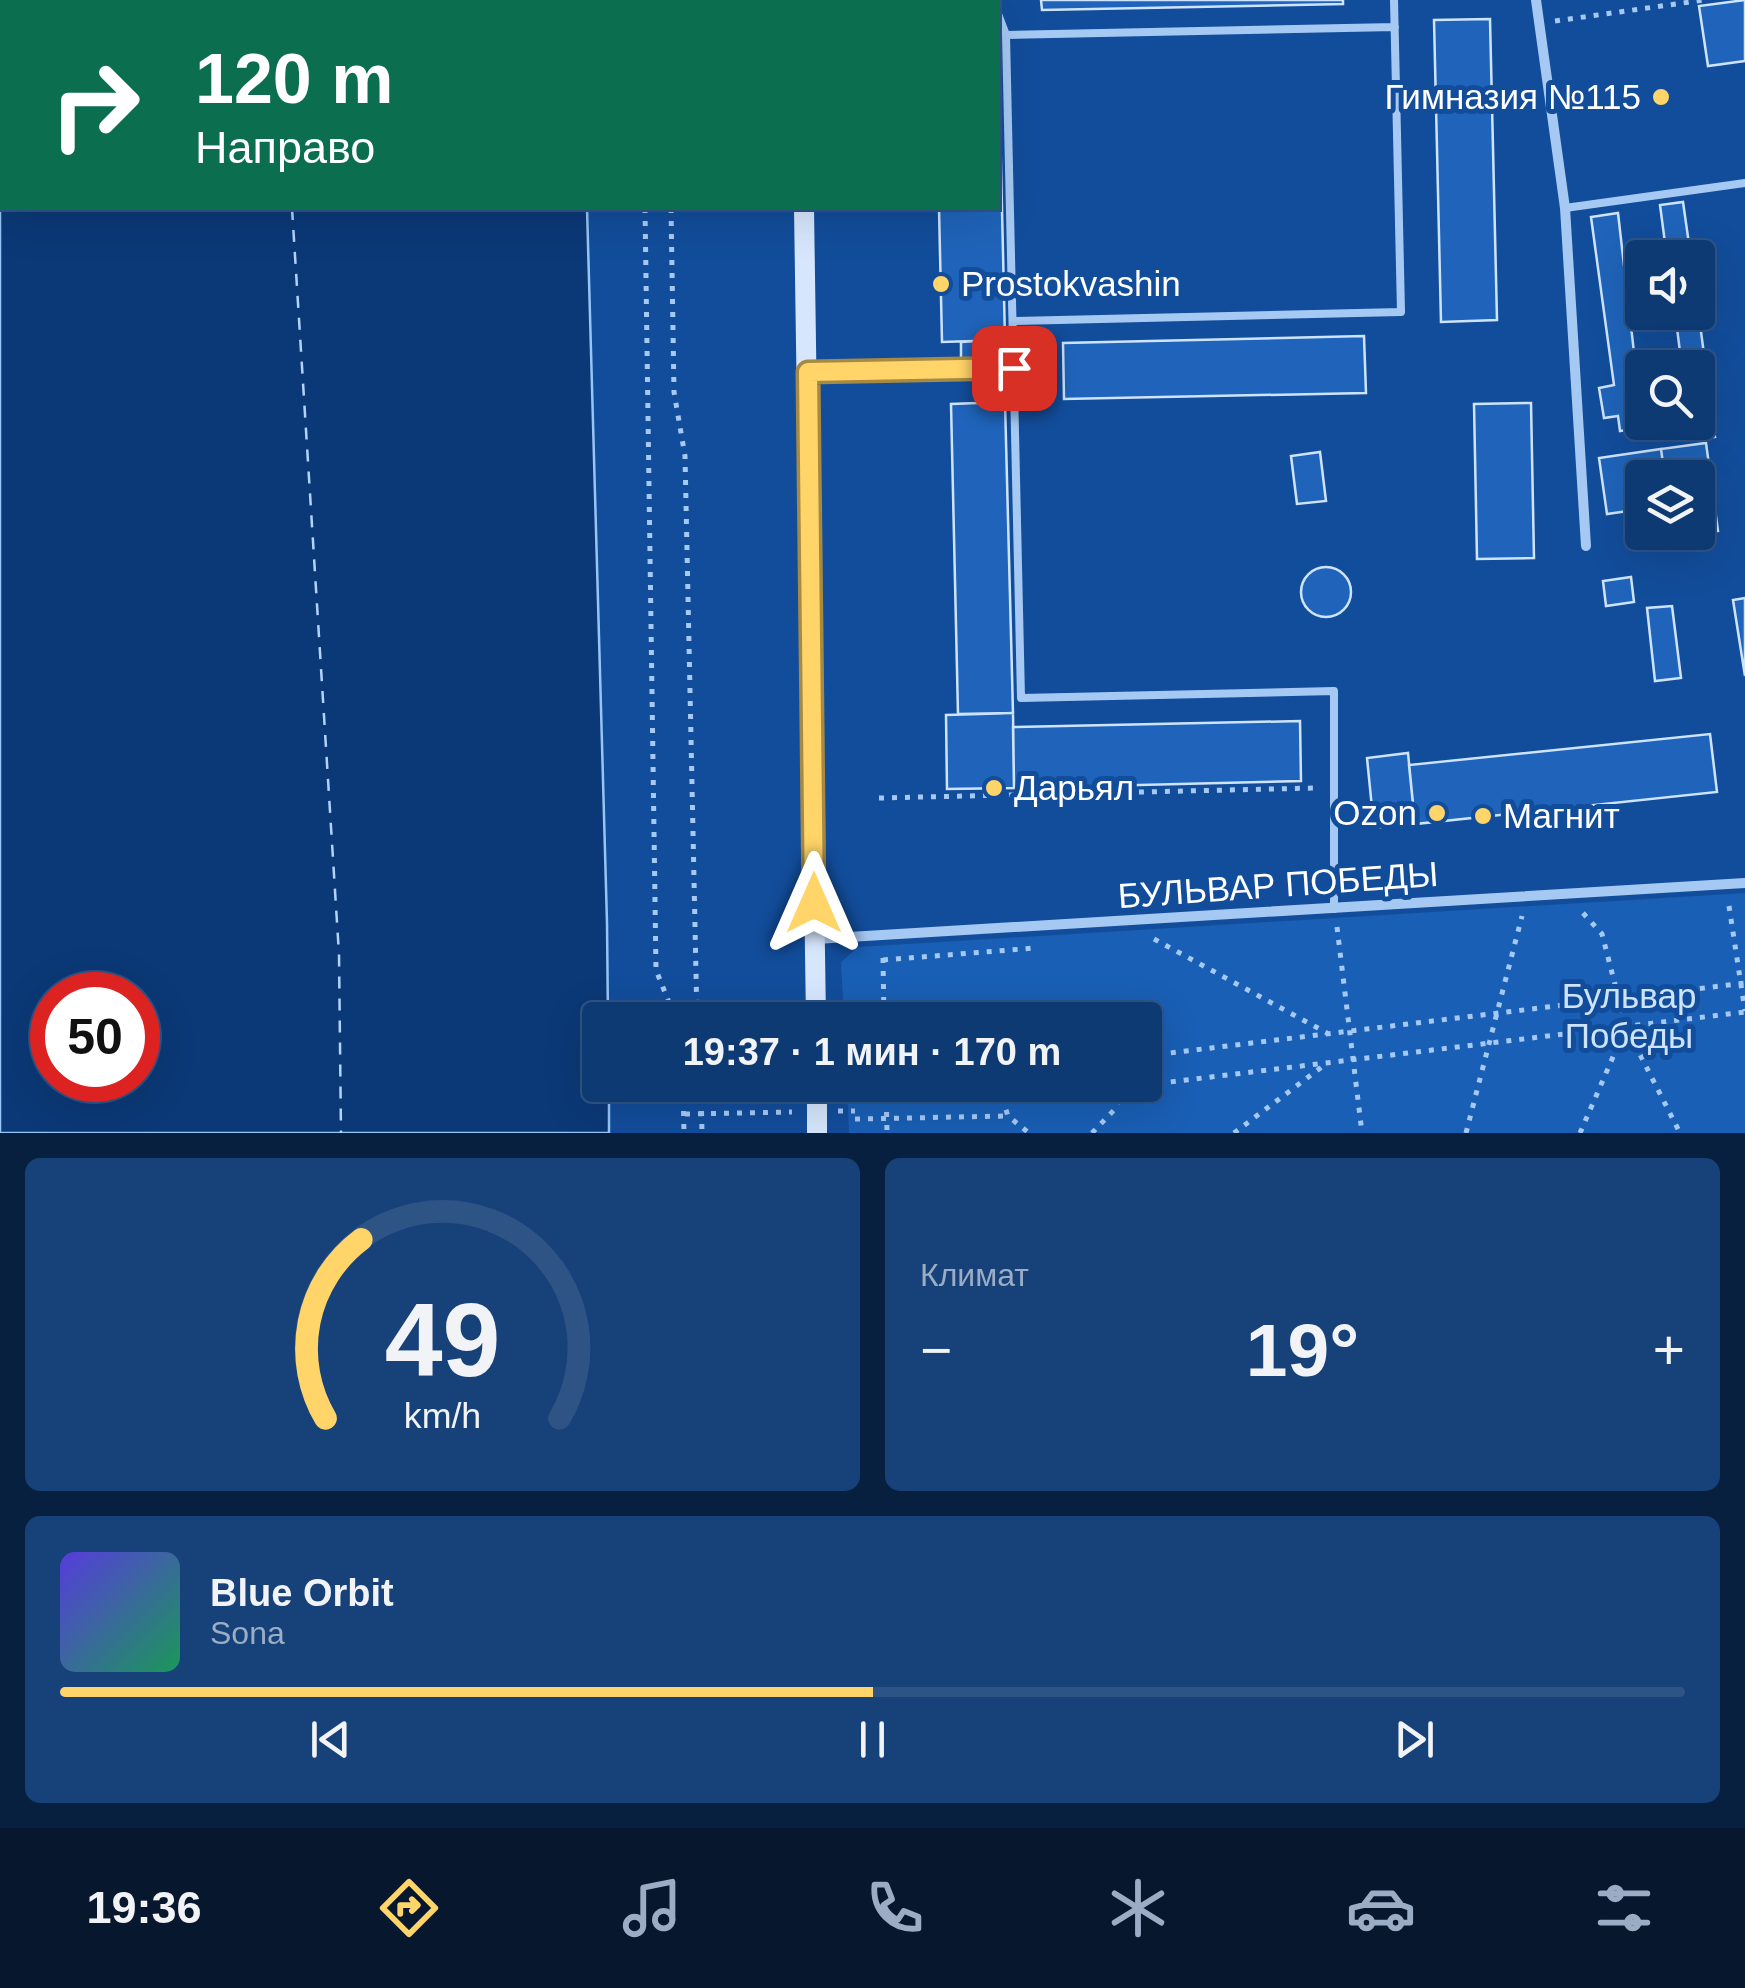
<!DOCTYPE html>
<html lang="ru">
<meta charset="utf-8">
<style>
:root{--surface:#0e3a74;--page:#174179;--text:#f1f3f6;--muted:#9badc5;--line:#2e5486;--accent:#ffd469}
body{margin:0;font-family:Arial,sans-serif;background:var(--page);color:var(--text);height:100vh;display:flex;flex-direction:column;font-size:38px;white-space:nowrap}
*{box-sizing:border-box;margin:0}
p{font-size:32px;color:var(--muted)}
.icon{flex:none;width:55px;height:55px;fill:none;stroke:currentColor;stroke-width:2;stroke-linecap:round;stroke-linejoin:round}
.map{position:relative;height:1133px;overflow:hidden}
.sheet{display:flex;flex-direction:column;gap:25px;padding:25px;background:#082040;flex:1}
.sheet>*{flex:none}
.top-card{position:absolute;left:0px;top:0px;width:1000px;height:210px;box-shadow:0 10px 40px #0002,0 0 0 2px var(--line);background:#0b6e4f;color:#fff;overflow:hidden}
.tools{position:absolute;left:1625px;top:240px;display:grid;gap:20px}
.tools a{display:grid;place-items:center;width:90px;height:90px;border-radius:10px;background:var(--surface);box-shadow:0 10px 40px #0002,0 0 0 2px var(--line);font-size:50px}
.speed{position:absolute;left:30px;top:972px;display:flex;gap:20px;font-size:50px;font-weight:700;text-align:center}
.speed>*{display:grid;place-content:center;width:130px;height:130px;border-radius:50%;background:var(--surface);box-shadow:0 10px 40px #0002,0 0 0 2px var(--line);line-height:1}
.speed .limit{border:15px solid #d22;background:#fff;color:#111}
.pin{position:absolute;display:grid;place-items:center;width:85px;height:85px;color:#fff;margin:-42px;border-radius:20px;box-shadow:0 5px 15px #0006}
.me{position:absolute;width:110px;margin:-55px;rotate:0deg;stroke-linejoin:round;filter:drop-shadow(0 0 8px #0008)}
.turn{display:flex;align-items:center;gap:35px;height:210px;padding:0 30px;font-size:45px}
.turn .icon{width:130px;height:130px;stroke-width:2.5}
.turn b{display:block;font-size:70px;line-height:85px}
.big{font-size:75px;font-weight:600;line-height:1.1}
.sheet .tile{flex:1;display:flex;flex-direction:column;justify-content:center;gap:15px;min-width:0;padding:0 35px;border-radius:15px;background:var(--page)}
.sheet .dial{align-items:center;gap:0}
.dial svg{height:260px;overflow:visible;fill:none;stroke:var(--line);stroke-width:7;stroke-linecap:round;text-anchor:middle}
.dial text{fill:var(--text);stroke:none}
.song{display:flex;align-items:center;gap:30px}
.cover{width:120px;height:120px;border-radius:15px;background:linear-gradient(135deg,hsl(250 70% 55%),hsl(150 70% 35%))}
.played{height:10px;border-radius:5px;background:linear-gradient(90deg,var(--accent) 50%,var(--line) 50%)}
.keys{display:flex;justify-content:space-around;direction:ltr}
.heat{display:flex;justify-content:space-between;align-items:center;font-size:55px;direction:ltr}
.sheet .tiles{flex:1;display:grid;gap:25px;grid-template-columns:1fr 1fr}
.tile:last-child{grid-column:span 2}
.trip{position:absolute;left:582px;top:1002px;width:580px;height:100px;border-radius:10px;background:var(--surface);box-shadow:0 10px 40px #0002,0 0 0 2px var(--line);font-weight:600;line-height:100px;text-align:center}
.dock{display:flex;height:160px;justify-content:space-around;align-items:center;background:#06172e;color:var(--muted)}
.dock .icon{width:70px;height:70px}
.dock .on{color:var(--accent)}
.dock b{font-size:45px;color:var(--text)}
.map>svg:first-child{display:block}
.green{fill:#195fb5}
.water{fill:#0b3977;stroke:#97c4f7;stroke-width:2.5;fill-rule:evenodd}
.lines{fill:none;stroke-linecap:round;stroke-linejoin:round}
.ferry{stroke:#b2d3fb;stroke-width:2.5;stroke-dasharray:12 10;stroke-linecap:butt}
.building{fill:#1f64ba;stroke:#cee4fe;stroke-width:2.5}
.path{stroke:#a6c9f4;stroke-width:5;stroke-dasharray:5 8;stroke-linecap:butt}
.lane{stroke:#a6c9f4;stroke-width:8}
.street{stroke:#a6c9f4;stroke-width:10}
.secondary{stroke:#d6e7fd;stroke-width:20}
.route-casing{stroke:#a68a44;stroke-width:25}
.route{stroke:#ffd469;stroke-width:18}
.poi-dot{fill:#ffd469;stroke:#124d9b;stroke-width:4}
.labels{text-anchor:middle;stroke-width:10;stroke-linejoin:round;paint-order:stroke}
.poi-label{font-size:35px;fill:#fff;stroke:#124d9b;text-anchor:start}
.street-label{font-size:35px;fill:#fff;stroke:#124d9b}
.park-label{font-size:35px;fill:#cee4fe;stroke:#124d9b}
</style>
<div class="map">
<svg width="1745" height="1133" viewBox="0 0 1745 1133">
<rect width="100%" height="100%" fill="#124d9b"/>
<path class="green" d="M1745,893V1133H849L847,1085H1145V1020H844L841,962L858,947Z"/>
<path class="water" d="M0,0H584L2,2V208H587L607,923L608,1020H600V1085H609V1133H0ZM52,995H138V1080H52Z"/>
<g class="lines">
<path class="ferry" d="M279,0V2
M292,208L339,954L341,1133"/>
</g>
<path class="building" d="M1041,0H1343V4L1042,10Z
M1745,0V61L1708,66L1699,6Z
M1490,19L1497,320L1441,322L1434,20Z
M998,33L1005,340L942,342L939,208H998Z
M1683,202L1691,258H1667L1660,205Z
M1618,213L1642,422L1647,427L1620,431L1618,416L1604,418L1599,388L1614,385L1591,217Z
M1698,309L1715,437L1692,440L1690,422H1698V368H1682L1675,312H1698Z
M1364,336L1366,393L1064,399L1063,343Z
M994,340L995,363L961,364V342Z
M1005,402L1013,713L958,714L951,404Z
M1531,403L1534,558L1477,559L1474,404Z
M1706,443L1718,531L1673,537L1672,532H1698V478H1665L1661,449Z
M1661,449L1665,478H1642V509L1607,514L1599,458Z
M1320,452L1326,501L1297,504L1291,456Z
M1301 592a25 25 0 1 1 50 0a25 25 0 1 1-50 0Z
M1631,577L1634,602L1606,606L1603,581Z
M1745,598V676L1733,600Z
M1672,606L1681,678L1655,681L1647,608Z
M1013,713L1014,788L947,789L946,715Z
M1300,721L1301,781L1014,788L1013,727Z
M1710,734L1717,792L1415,824L1409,765Z
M1408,753L1415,824L1374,828L1367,758Z"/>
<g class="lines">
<path class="path" d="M641,0V2
M667,0V2
M1555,21L1704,0
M645,208L656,970L676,1020
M671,208L674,392L685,456L697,1020
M879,798L1316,788
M1729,906L1745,1011
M1583,913L1602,934L1626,1027L1680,1133
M1337,927L1362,1133
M1154,939L1327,1033
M883,958L884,1020
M883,960L1035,948
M1045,1020H1075
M1145,1056L1745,983
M683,1085L684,1133
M701,1085L702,1133
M998,1085L1008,1116L1029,1133
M1145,1085L1745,1012
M886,1086L887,1133
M854,1087L975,1085
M1123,1088L1145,1085
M838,1111H855
M685,1114L792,1112
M855,1119L1008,1116
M1092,1133L1116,1108L1123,1085
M1234,1133L1327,1063
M1466,1133L1522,916
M1580,1133L1626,1027"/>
<path class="lane" d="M991,0L993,2
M998,14L1006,35L1021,698L1334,691V909
M1006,35L1395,27
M1565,208L1745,183
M1013,321L1401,312L1394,0
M807,372L1014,368"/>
<path class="street" d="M1536,0L1565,208L1586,546
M816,939L1745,883"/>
<path class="secondary" d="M800,0V2
M804,208L816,1020
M817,1085V1133"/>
</g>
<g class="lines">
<g class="route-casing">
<path id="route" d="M814,903L808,372L1014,368"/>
</g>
<use href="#route" class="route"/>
</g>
<g class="poi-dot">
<circle cx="1661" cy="97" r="10"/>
<circle cx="941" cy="284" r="10"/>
<circle cx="994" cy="788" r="10"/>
<circle cx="1437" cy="813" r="10"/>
<circle cx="1483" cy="816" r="10"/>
</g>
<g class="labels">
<g class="poi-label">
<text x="1641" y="109" text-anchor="end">Гимназия №115</text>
<text x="961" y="296">Prostokvashin</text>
<text x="1014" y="800">Дарьял</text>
<text x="1417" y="825" text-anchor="end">Ozon</text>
<text x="1503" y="828">Магнит</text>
</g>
<g class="street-label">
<text transform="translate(1278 885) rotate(-4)" y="12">БУЛЬВАР ПОБЕДЫ</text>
</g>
<g class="park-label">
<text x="1629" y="1008">Бульвар<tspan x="1629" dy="40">Победы</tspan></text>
</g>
</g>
</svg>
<div class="tools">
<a><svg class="icon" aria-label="sound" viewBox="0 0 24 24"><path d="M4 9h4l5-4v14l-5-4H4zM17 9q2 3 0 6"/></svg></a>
<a><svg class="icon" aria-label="search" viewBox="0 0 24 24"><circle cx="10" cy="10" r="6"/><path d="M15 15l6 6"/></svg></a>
<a><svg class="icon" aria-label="layers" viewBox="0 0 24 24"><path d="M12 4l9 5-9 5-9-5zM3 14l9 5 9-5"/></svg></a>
</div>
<div class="speed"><div class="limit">50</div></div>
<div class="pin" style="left:1014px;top:368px;background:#d93025"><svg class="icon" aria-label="arrive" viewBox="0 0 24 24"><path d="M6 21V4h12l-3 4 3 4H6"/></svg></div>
<svg class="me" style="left:814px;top:903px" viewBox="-20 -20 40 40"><path d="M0-17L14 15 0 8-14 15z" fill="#ffd469" stroke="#fff" stroke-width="4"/></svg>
<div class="trip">19:37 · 1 мин · 170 m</div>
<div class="top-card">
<div class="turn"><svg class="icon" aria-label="right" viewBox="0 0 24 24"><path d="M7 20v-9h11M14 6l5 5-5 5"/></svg><div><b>120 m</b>Направо</div></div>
</div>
</div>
<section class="sheet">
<div class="tiles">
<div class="tile dial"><svg viewBox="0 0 100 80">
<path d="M14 69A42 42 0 1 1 86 69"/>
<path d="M14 69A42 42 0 0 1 25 14" stroke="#ffd469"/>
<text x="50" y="56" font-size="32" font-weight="700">49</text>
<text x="50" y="72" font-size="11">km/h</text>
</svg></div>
<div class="tile"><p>Климат</p>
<div class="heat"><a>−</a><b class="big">19°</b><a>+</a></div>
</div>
<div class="tile">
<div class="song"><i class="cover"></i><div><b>Blue Orbit</b><p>Sona</p></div></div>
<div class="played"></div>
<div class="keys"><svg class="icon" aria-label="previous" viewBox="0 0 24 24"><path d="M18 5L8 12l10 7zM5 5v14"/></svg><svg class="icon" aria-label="pause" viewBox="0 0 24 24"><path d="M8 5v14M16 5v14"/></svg><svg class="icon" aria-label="next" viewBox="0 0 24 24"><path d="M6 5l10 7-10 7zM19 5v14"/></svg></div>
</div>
</div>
</section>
<nav class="dock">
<b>19:36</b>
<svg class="icon on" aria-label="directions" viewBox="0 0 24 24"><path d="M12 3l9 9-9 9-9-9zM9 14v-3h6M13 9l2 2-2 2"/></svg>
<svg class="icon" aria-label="music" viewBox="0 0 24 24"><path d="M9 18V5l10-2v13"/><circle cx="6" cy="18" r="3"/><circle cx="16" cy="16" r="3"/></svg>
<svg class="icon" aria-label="phone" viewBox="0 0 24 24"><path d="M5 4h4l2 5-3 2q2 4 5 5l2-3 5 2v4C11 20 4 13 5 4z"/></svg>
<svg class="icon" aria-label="climate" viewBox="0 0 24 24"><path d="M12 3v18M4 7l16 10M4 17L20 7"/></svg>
<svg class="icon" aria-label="car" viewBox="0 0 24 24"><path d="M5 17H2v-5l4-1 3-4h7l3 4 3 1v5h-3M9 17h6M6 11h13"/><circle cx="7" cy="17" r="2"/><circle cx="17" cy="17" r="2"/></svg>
<svg class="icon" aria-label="filters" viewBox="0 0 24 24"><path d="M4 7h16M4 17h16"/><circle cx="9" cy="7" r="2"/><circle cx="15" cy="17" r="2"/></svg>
</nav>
